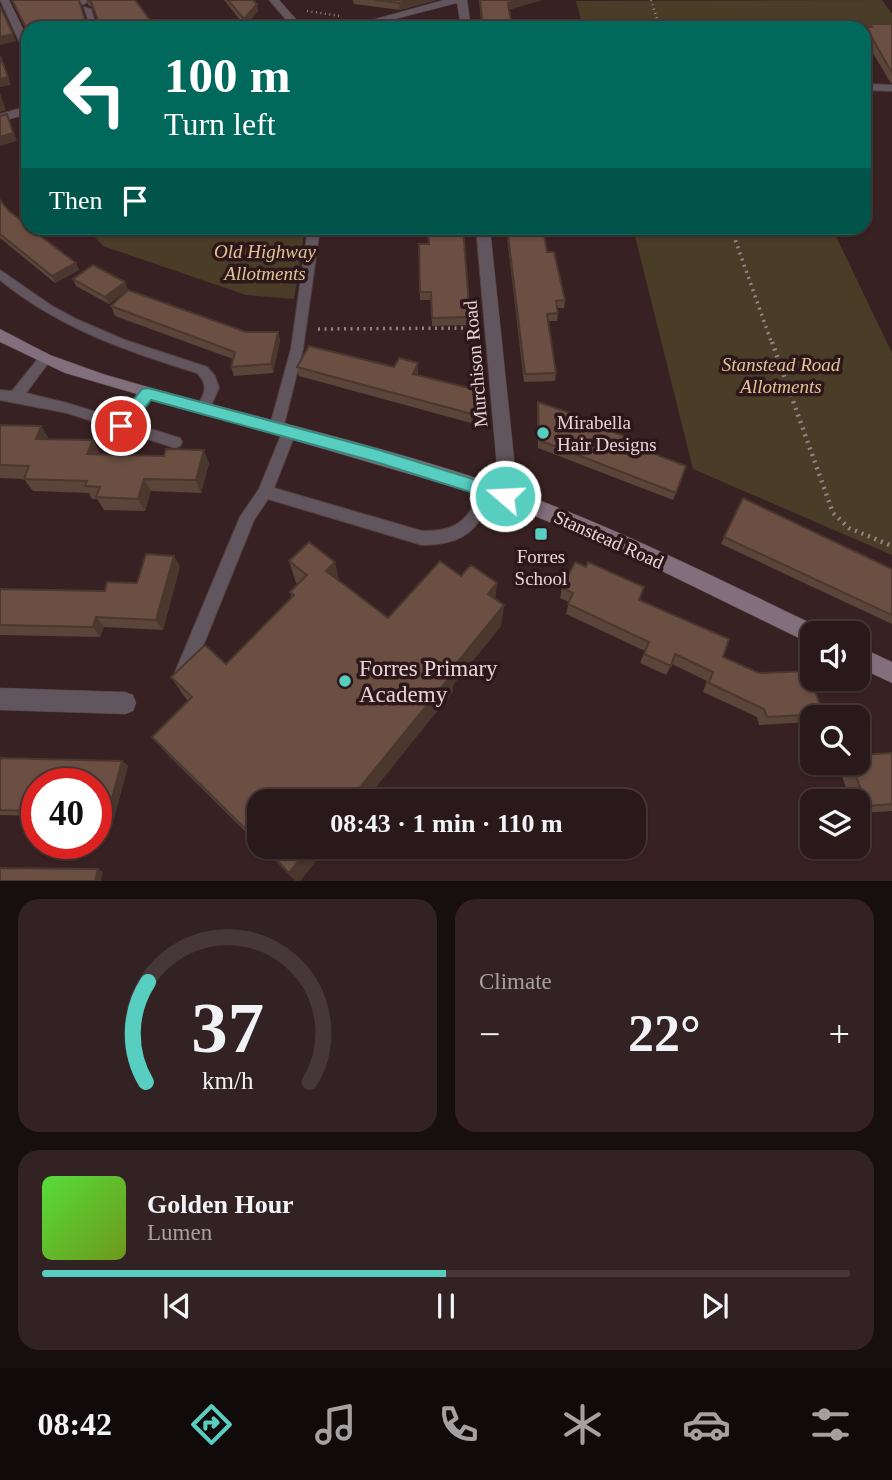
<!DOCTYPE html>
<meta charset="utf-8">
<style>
:root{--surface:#2a191a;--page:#322223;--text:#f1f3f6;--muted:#a5a0a2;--line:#463839;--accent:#58cec0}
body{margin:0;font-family:"Times New Roman",serif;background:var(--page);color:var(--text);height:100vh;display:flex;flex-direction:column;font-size:26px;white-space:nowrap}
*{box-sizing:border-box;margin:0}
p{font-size:23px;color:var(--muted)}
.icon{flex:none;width:38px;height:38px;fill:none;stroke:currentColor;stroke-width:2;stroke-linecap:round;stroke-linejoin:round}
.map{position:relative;height:881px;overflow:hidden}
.details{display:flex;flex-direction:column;gap:18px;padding:18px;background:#170e0e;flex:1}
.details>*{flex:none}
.top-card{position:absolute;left:21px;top:21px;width:850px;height:214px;border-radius:21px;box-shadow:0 2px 5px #0004,0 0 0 2px var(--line);background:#00695c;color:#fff;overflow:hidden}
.buttons{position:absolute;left:800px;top:621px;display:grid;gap:14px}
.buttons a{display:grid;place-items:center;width:70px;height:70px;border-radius:14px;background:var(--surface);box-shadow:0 2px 5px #0004,0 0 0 2px var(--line);font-size:35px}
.speed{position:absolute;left:21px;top:768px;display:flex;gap:14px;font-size:35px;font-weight:700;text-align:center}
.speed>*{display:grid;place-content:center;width:91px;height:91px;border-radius:50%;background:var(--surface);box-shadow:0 2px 5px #0004,0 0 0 2px var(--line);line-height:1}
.speed .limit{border:10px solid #d22;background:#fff;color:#111}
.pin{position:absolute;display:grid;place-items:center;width:60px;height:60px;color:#fff;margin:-30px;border:4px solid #fff;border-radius:50%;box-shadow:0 2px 7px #0007}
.me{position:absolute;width:77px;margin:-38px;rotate:289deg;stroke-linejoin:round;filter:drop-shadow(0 0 5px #0008)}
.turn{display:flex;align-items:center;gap:24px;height:147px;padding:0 28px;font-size:32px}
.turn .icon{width:91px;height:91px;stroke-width:2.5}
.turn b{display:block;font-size:49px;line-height:60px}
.then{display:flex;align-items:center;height:66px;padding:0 28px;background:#0003;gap:14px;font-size:26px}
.big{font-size:52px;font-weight:600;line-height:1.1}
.details .widget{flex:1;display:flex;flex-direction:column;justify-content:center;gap:10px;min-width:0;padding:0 24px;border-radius:21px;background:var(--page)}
.details .dial{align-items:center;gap:0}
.dial svg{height:182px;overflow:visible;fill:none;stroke:var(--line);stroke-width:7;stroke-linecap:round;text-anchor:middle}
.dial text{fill:var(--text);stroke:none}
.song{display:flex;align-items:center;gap:21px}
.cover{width:84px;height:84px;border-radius:10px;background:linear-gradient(135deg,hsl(110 70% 55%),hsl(80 70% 35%))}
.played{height:7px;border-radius:4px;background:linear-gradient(90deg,var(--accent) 50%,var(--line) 50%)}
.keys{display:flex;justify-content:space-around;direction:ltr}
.heat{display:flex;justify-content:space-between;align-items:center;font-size:38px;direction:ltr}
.details .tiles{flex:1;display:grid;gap:18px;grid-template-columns:1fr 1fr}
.widget:last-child{grid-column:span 2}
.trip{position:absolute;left:247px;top:789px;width:399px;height:70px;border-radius:21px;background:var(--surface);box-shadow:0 2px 5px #0004,0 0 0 2px var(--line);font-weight:600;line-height:70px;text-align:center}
.tabs{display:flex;height:112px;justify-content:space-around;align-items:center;background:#110a0a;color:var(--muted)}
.tabs .icon{width:49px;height:49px}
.tabs .active{color:var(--accent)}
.tabs b{font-size:32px;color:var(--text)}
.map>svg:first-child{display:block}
.green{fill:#493d27}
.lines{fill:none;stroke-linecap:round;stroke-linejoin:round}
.lane-casing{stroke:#543e40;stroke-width:2}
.street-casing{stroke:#543e40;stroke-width:1}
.secondary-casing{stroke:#543e40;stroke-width:1}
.path-far2{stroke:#958283;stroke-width:2.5;stroke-dasharray:1 3.5;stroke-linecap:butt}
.path-far1{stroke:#958283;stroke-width:3.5;stroke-dasharray:2 4.5;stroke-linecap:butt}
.path{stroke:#958283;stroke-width:4.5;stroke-dasharray:2 5;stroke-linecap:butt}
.lane{fill:#61565d;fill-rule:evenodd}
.street{fill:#61565d;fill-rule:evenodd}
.secondary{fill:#816f7b;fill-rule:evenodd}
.wall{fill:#5b4439}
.shaded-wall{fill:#4a372e}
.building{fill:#6a4f42;stroke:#4a372e;stroke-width:2}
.route{fill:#58cec0;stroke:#39867d;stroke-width:2}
.poi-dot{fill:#58cec0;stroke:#2e171a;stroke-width:2.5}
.labels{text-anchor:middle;stroke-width:7;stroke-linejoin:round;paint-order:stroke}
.park-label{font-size:19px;font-style:italic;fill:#e0c493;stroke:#2e171a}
.street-label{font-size:19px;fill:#e5d5d6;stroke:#2e171a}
.poi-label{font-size:19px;fill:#e5d5d6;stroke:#2e171a;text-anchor:start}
.near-poi-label{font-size:23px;fill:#e5d5d6;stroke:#2e171a;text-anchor:start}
</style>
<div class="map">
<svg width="892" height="882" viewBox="0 0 892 882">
<rect width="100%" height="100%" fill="#382123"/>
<path class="green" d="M882,0L892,14V30L583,28L576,1Z
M86,228H305L294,299L246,295L103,246Z
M633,228H832L892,353V555L693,469Z"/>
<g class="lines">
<g class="lane-casing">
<path id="lane" d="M84,7L91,9L97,28L90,26Z
M864,84L892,85V91L864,90Z
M308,228H320L303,349L283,429L281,433H271L269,429L291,349Z
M0,270L52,306L76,319L125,340L207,367L215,376L219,388L208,412L203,413L196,408C204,395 210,386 197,373C126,351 59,328 0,280Z
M46,353L52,358L26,393L67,403L119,419L143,389H153L155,393L153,397L131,423L180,438L182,442L180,446L175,448L67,413L0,400V390L12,391L41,355Z
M289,427L294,428L296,432L274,488L422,531C460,532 468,518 485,486L490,484L495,486L497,490C478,528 467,545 422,545L268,499L254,520L188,683L182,685L176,683L173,677L240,517L259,489L284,428Z"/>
</g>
<g class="street-casing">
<path id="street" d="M0,0H9L28,39V53L23,50Z
M77,0H87L88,2L83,5Z
M269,0H279L304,28H293Z
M444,0H467L471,28H461L457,3L360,28H343Z
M28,106V114L0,122V114Z
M476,228H490L515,468L514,496L512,501L505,504L498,501L496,496L497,468Z
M0,688L125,692L133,695L136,703L133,711L125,714L0,710Z"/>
</g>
<g class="secondary-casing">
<path id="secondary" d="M0,329L50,355L103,374C234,413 370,441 500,486C610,524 714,577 819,627L822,634H812V644L805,641L627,554L491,498L65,373L0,342Z
M858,646L892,662V683L858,667Z"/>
</g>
<path class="path-far2" d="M651,0L660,28
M307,11L340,16
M263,28L272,18"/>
<path class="path-far1" d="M731,228L772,344
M318,329L474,328"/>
<path class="path" d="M772,342L833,513L849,528L892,546"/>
<use href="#lane" class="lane"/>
<use href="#street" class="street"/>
<use href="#secondary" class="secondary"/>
</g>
<path class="wall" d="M12,0L86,23H99L94,8L88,5L86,0H135L156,28H28V33Z
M224,0H253L257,4L258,11L245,26Z
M353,0H437L400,10L354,4Z
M479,0H542L509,9L512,28H482Z
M870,24H892V83L890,82L864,38L866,27H869Z
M0,200L8,210L76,263L79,270L55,283L0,238Z
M506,228H543L547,252L565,300L564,308H557L558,313L557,321H548L556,373L555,381L524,382Z
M419,244L470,317V325L432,326L431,300H420Z
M73,279L128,289L109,304L76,286Z
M111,306L246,332H278L280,341L273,373L234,376L231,367L233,359L115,316Z
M297,367L418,373L417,375L481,400L471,423L299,376Z
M538,402L578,418L622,442L686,466L673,500L538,448L537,410Z
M0,424L1,425L41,426L49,439L93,440L100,454L209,463L201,493L151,491L145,511L104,510L97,499H92L89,493L33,491L24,479L0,478Z
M743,498L892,569V624L721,544Z
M289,561L339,581L388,618L496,599L504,605L501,626L453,685V691L364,802H259V845L167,754L152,737L188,701L184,696L171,677L226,664L292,597L290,592L298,584L296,583Z
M180,566L163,630L104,627L100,637L0,635V589L105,591L137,583Z
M562,588L639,600L723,657L823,714L819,718H812V722L759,725L757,717L703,692L707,681L672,664L666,675L640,663L645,651L566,614L569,602L560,598Z
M892,753V811L858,813V802H851L838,765L840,763H858Z
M0,758L122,761L128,766L114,818L96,817V784H37V816L0,815Z
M261,847H327L300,881H296Z"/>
<path class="shaded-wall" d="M411,0H437L400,10L399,3Z
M518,0H542L508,10V3Z
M257,4L258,11L245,26L244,19Z
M13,34L16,41L0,45V37Z
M0,55L11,85L0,87Z
M0,93L6,110L0,112Z
M7,114L17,141L0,146V137Z
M76,263L79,270L55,283L52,276Z
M125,282L128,289L109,304L105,297Z
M278,332L280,341L273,373L271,364Z
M418,363V373L413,383V374Z
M481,391V400L471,423L472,414Z
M41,426L49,439H36Z
M93,440L100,454H87Z
M204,450L209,463L201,493L196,480Z
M144,479L151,491L145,511L138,499Z
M174,556L180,566L163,630L156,620Z
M335,562L340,584L326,571Z
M497,583L495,604L488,594Z
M504,605L501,626L453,685V691L364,802H348L451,670Z
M96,617L104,627L100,637L93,627Z
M122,761L128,766L114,818L108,813Z
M310,847H327L300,881H296L289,873Z
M98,869L103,872L101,881H95Z"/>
<path class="building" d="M12,0H79L86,23H99L91,2L88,0H135L156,28H28V32Z
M228,0H253L257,4L244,19Z
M375,0H411L399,3Z
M480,0H518L508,3L512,28H483Z
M0,6L13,34L0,37Z
M870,24H892V73L866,27H872Z
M0,56L8,77L0,79Z
M7,114L13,133L0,137V116Z
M0,200L8,210L28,226V228H30L76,263L52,276L0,234Z
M428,228H463L470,317L432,318L431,292H420L419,244H429Z
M507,228H543L547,252H554L565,300L556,301L558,313L547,314L556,373L525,374Z
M93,265L125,282L105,297L73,279Z
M128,290L246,332H278L271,364L231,367L235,352L111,306Z
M309,346L394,367L399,358L418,363L413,374L481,391L472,414L297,367Z
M538,402L579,416L578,418L624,436L621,441L686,466L676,493L539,440Z
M0,425L41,426L36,439L93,440L87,454L164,456L166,449L204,450L196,480L144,479L138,499L96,497L100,487L85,486L87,481L24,479L29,466L0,465Z
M743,498L892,569V615L724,537Z
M309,542L335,562L326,571L388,618L440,561L461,576L471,565L497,583L488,594L504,605L451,670L454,672L348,802H259V842L152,737L192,697L171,677L205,645L226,664L294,595L290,592L307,575L289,561Z
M146,554L174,556L156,620L96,617L93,627L0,625V589L105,591L107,582L137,583Z
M575,562L586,567L588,562L644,587L639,600L729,639L723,657L759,673L808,671L823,714L767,717L764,709L709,683L713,672L675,654L671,666L644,654L649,642L568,604L573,593L562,588Z
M892,753V804L867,806L851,763H858V755Z
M0,758L122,761L108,813H96V784H37V811L0,810Z
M264,847H310L289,873Z
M0,868L98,869L95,881H0Z"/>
<path class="route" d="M148,388L376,449L505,489L511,491L514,496L511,501L505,503L376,462L151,400L127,430H116L113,426L116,422L142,389Z"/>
<g class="poi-dot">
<circle cx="543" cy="433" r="7"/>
<rect x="534" y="527" width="14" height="14" rx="3.5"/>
<circle cx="345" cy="681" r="7"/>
</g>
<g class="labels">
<g class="park-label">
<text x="265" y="258">Old Highway<tspan x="265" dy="22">Allotments</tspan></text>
<text x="781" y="371">Stanstead Road<tspan x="781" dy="22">Allotments</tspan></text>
</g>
<g class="street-label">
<text transform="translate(475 364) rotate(-95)" y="7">Murchison Road</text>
<text transform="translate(609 539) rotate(24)" y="7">Stanstead Road</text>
</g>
<g class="poi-label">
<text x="557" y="429">Mirabella<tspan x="557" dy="22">Hair Designs</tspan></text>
<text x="541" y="563" text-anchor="middle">Forres<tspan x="541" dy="22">School</tspan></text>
</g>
<g class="near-poi-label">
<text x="359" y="676">Forres Primary<tspan x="359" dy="26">Academy</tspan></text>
</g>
</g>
</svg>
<div class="buttons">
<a><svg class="icon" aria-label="sound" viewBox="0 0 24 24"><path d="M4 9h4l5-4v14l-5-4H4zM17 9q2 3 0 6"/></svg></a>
<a><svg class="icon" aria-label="search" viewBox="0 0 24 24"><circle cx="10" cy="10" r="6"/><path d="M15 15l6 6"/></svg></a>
<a><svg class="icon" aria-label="layers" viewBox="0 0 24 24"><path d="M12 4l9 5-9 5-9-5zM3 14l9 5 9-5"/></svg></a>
</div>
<div class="speed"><div class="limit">40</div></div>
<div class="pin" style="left:121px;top:426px;background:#d93025"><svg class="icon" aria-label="arrive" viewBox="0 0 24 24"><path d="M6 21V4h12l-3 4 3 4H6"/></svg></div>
<svg class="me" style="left:505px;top:496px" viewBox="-20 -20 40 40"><circle r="17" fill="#58cec0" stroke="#fff" stroke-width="3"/><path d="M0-11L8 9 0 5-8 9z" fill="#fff"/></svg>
<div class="trip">08:43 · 1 min · 110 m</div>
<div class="top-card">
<div class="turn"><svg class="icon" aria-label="left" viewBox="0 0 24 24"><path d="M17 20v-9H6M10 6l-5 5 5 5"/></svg><div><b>100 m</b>Turn left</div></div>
<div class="then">Then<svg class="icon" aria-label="arrive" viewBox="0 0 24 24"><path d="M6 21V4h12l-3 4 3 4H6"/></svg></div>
</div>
</div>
<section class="details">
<div class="tiles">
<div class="widget dial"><svg viewBox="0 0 100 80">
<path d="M14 69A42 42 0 1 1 86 69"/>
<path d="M14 69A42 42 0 0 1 15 25" stroke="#58cec0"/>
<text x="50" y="56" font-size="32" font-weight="700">37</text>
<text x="50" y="72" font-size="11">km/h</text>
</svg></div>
<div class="widget"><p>Climate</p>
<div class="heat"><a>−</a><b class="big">22°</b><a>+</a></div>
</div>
<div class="widget">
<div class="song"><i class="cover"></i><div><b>Golden Hour</b><p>Lumen</p></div></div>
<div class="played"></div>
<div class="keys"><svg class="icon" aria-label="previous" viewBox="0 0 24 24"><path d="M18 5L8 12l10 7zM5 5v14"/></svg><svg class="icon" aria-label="pause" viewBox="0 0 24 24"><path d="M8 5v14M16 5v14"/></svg><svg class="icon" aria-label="next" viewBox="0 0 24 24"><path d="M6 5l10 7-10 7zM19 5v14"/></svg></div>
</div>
</div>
</section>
<nav class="tabs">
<b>08:42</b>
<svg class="icon active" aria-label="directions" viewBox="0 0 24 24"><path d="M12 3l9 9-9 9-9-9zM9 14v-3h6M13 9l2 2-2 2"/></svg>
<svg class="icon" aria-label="music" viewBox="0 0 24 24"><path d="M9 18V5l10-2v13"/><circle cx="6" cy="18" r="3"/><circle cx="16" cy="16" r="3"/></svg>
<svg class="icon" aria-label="phone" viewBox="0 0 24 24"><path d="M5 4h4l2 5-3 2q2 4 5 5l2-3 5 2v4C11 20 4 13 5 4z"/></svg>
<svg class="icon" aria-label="climate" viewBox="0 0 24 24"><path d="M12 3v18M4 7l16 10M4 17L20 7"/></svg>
<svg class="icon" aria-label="car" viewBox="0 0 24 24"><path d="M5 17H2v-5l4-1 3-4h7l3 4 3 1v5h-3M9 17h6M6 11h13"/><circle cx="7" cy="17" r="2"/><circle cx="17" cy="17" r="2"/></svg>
<svg class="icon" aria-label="filters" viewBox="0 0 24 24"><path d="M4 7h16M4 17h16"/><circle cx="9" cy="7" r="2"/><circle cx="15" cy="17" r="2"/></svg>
</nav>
